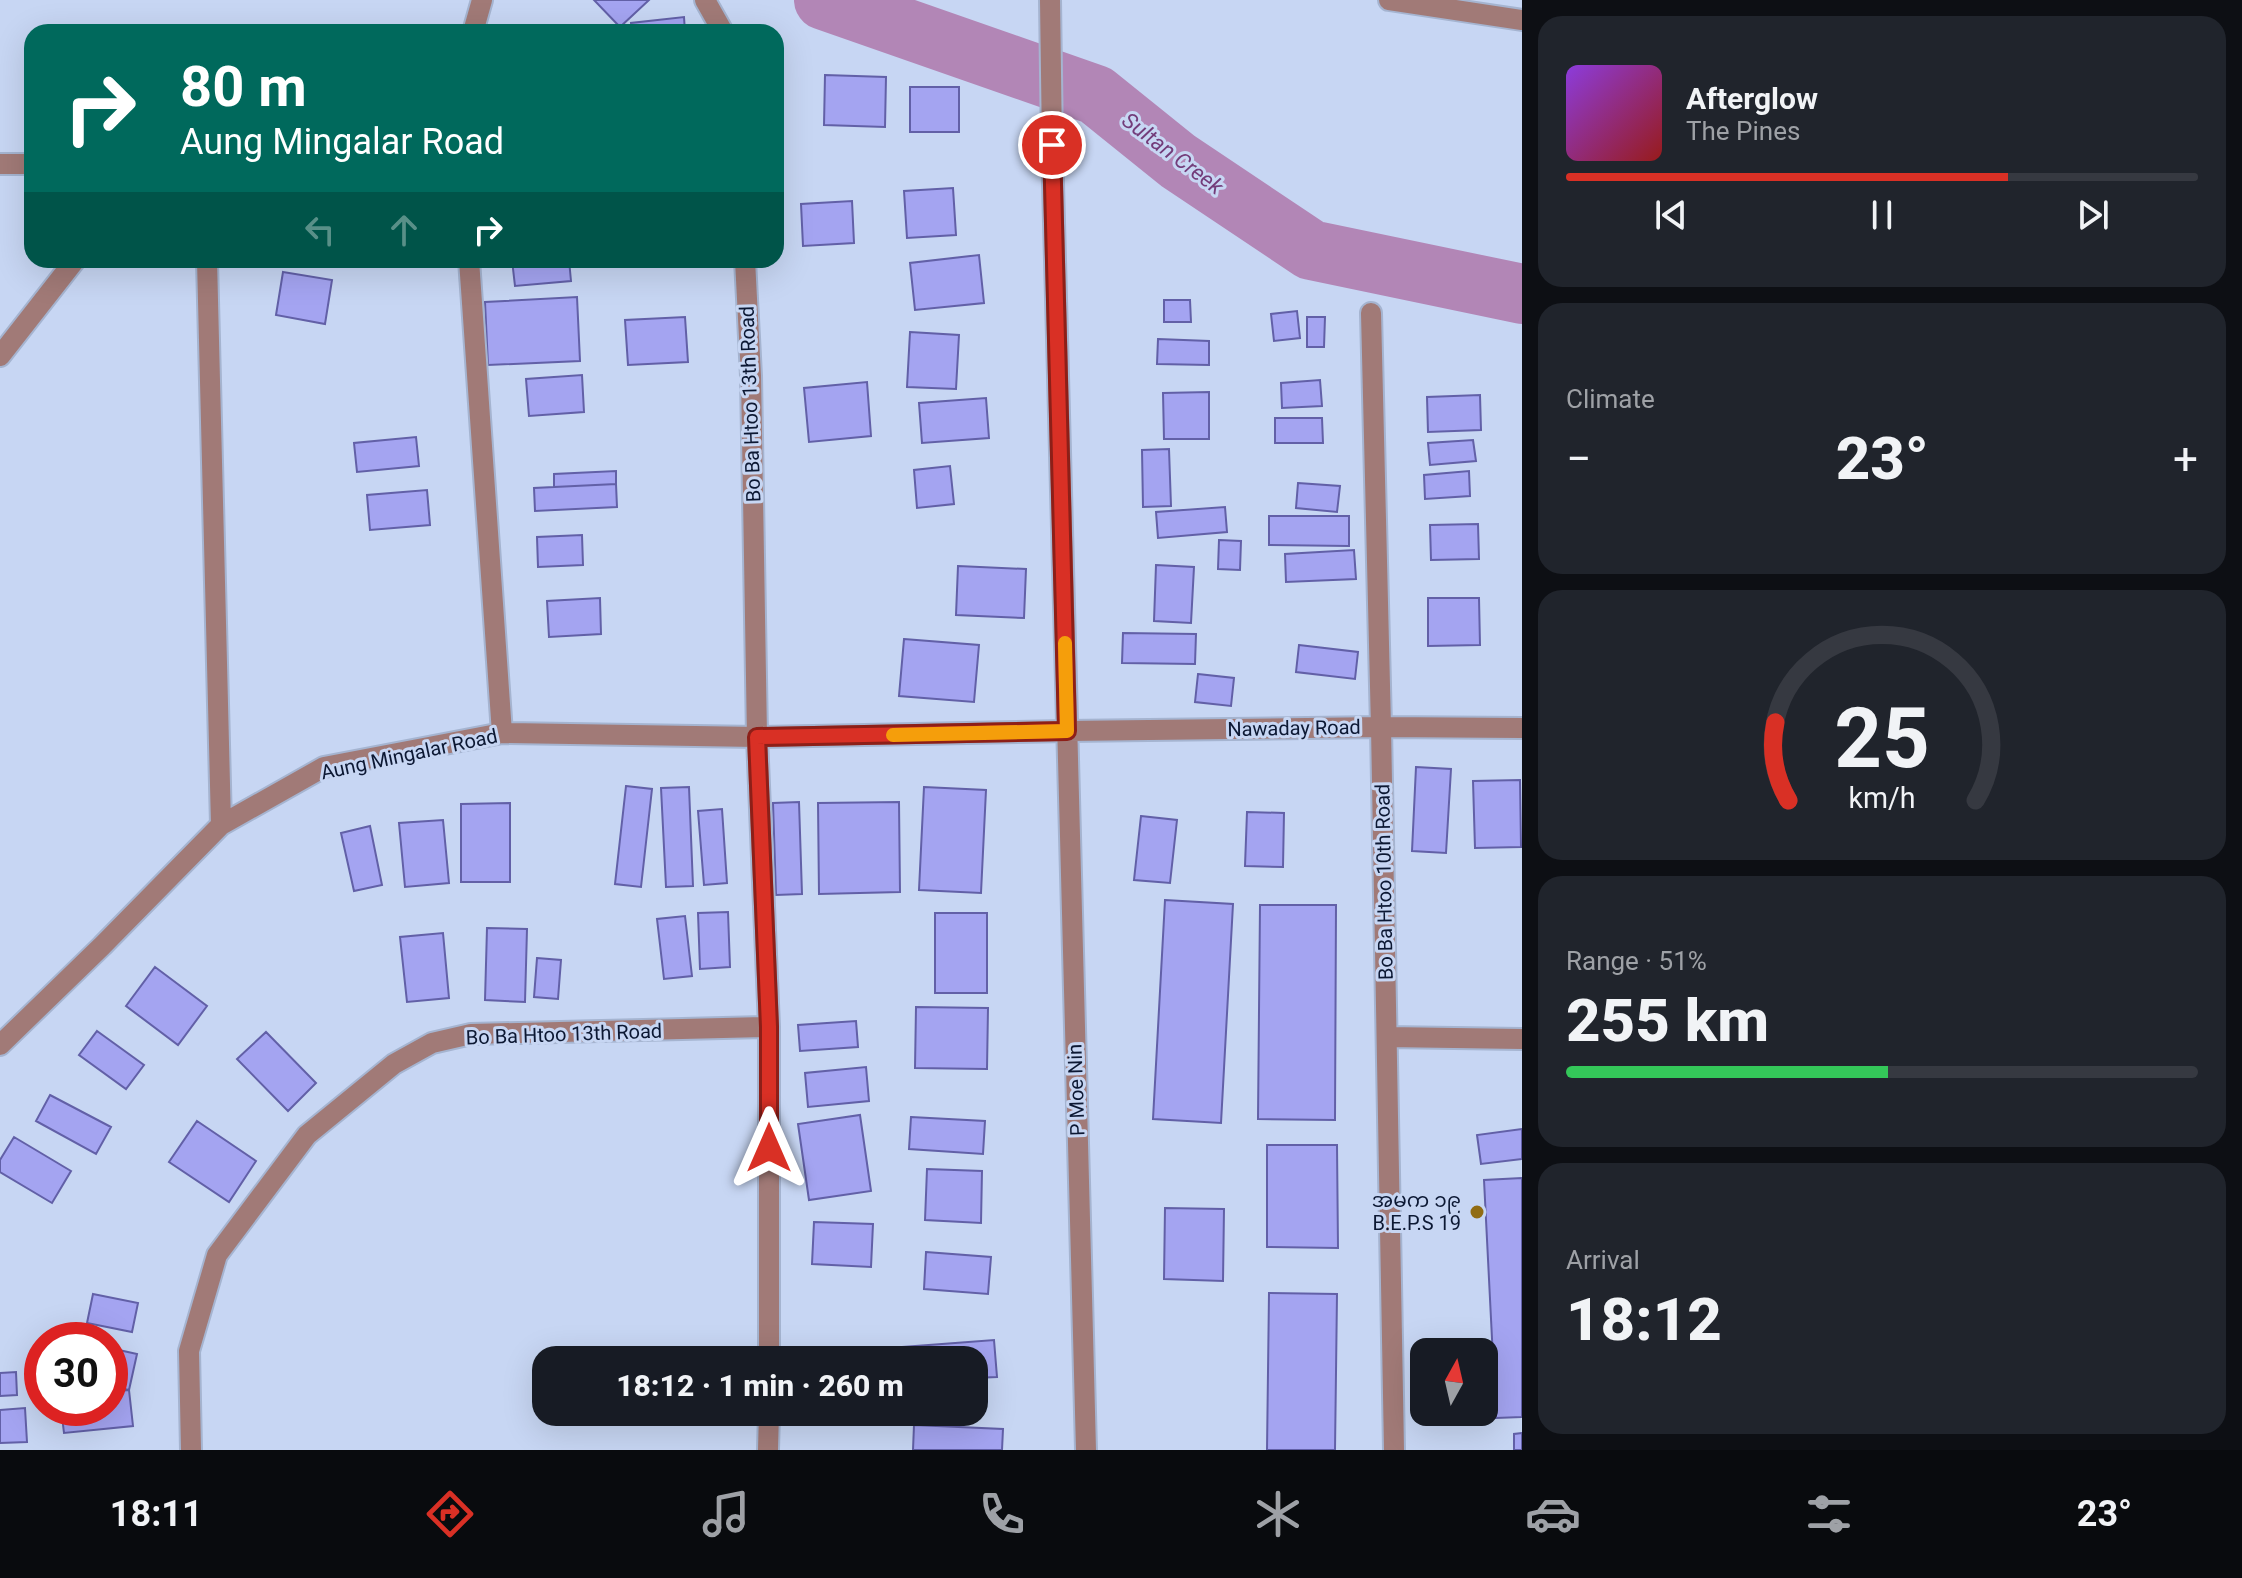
<!DOCTYPE html>
<meta charset="utf-8">
<style>
:root{--surface:#171b24;--page:#20242c;--text:#f1f3f6;--muted:#9ea1a6;--line:#363941;--accent:#d93025}
body{margin:0;font-family:Roboto,"Noto Sans Myanmar",sans-serif;background:var(--page);color:var(--text);height:100vh;display:flex;flex-direction:column;font-size:30px;white-space:nowrap}
*{box-sizing:border-box;margin:0}
p{font-size:26px;color:var(--muted)}
.icon{flex:none;width:44px;height:44px;fill:none;stroke:currentColor;stroke-width:2;stroke-linecap:round;stroke-linejoin:round}
.map{position:relative;flex:1;overflow:hidden}
.panel{display:flex;flex-direction:column;gap:16px;padding:16px;background:#0d0f14;width:720px}
.panel>*{flex:none}
.guide{position:absolute;left:24px;top:24px;width:760px;height:244px;border-radius:24px;box-shadow:0 8px 32px #0002;background:#00695c;color:#fff;overflow:hidden}
.needle{width:52px;rotate:8deg}
.buttons{position:absolute;left:1410px;top:1338px;display:grid;gap:16px}
.buttons a{display:grid;place-items:center;width:88px;height:88px;border-radius:16px;background:var(--surface);box-shadow:0 8px 32px #0002;font-size:40px}
.speed{position:absolute;left:24px;top:1322px;display:flex;gap:16px;font-size:40px;font-weight:700;text-align:center}
.speed>*{display:grid;place-content:center;width:104px;height:104px;border-radius:50%;background:var(--surface);box-shadow:0 8px 32px #0002;line-height:1}
.speed .limit{border:12px solid #d22;background:#fff;color:#111}
.pin{position:absolute;display:grid;place-items:center;width:68px;height:68px;color:#fff;margin:-34px;border:4px solid #fff;border-radius:50%;box-shadow:0 2px 8px #0007}
.me{position:absolute;width:88px;margin:-44px;rotate:0deg;stroke-linejoin:round;filter:drop-shadow(0 0 6px #0008)}
.turn{display:flex;align-items:center;gap:28px;height:168px;padding:0 24px;font-size:36px}
.turn .icon{width:104px;height:104px;stroke-width:2.5}
.turn b{display:block;font-size:56px;line-height:68px}
.lanes{display:flex;align-items:center;height:76px;padding:0 24px;background:#0003;justify-content:center;gap:40px;direction:ltr}
.lanes .off{opacity:.35}
.big{font-size:60px;font-weight:800;line-height:1.1}
.panel .tile{flex:1;display:flex;flex-direction:column;justify-content:center;gap:12px;min-width:0;padding:0 28px;border-radius:24px;background:var(--page)}
.panel .dial{align-items:center;gap:0}
.dial svg{height:208px;overflow:visible;fill:none;stroke:var(--line);stroke-width:7;stroke-linecap:round;text-anchor:middle}
.dial text{fill:var(--text);stroke:none}
.song{display:flex;align-items:center;gap:24px}
.cover{width:96px;height:96px;border-radius:12px;background:linear-gradient(135deg,hsl(270 70% 55%),hsl(0 70% 35%))}
.played{height:8px;border-radius:4px;background:linear-gradient(90deg,var(--accent) 70%,var(--line) 70%)}
.keys{display:flex;justify-content:space-around;direction:ltr}
.heat{display:flex;justify-content:space-between;align-items:center;font-size:44px;direction:ltr}
.charge{height:12px;border-radius:6px;background:linear-gradient(90deg,#34c759 51%,var(--line) 0)}
.trip{position:absolute;left:532px;top:1346px;width:456px;height:80px;border-radius:24px;background:var(--surface);box-shadow:0 8px 32px #0002;font-weight:800;line-height:80px;text-align:center}
.tabs{display:flex;height:128px;justify-content:space-around;align-items:center;background:#090b0e;color:var(--muted)}
.tabs .icon{width:56px;height:56px}
.tabs .current{color:var(--accent)}
.tabs b{font-size:36px;color:var(--text)}
main{display:flex;flex:1;min-height:0}
.map>svg:first-child{display:block}
.lines{fill:none;stroke-linecap:round;stroke-linejoin:round}
.river{stroke:#b286b6;stroke-width:60}
.building{fill:#a4a4f1;stroke:#6260a7;stroke-width:2}
.minor-casing{stroke:#a5b4d0;stroke-width:24}
.minor{stroke:#a17a77;stroke-width:20}
.route-casing{stroke:#8d1f18;stroke-width:20}
.route{stroke:#d93025;stroke-width:14}
.slow{stroke:#f59e0b;stroke-width:14}
.poi-dot{fill:#916c13;stroke:#c7d6f3;stroke-width:3}
.labels{text-anchor:middle;stroke-width:6;stroke-linejoin:round;paint-order:stroke}
.street-label{font-size:20px;fill:#0c1833;stroke:#c7d6f3}
.poi-label{font-size:20px;fill:#0c1833;stroke:#c7d6f3;text-anchor:end}
.water-label{font-size:22px;font-style:italic;fill:#733c7a;stroke:#c7d6f3}
</style>
<main>
<div class="map">
<svg width="1522" height="1450" viewBox="0 0 1522 1450">
<rect width="100%" height="100%" fill="#c7d6f3"/>
<g class="lines">
<path class="river" d="M824,0L1096,95L1178,161L1311,250L1522,294"/>
</g>
<path class="building" d="M594,0H649L620,27Z
M684,17L685,32H632L631,23Z
M825,75L886,77L885,127L824,125Z
M910,87H959V132H910Z
M953,188L956,235L907,238L904,191Z
M852,201L854,243L803,246L801,204Z
M979,255L984,303L915,310L910,263Z
M512,260H569L571,281L515,286Z
M283,272L332,280L325,324L276,315Z
M577,297L580,361L488,365L485,302Z
M1164,300H1190L1191,322H1164Z
M1297,311L1300,338L1274,341L1271,314Z
M685,317L688,362L628,365L625,320Z
M1307,317H1325L1324,347H1307Z
M910,332L959,335L956,389L907,387Z
M1158,339L1209,341V365L1157,364Z
M582,375L584,412L529,416L526,379Z
M1320,380L1322,406L1282,408L1281,383Z
M867,382L871,436L809,442L804,388Z
M1209,392V439H1164L1163,393Z
M1480,395L1481,430L1428,432L1427,397Z
M986,398L989,438L922,443L919,403Z
M1275,418H1322L1323,443H1275Z
M416,437L419,466L357,472L354,443Z
M1473,440L1476,461L1430,465L1428,443Z
M1169,449L1171,506L1143,507L1142,450Z
M950,466L954,504L917,508L914,470Z
M616,471V484L554,487V474Z
M1469,471L1470,496L1425,499L1424,475Z
M1298,483L1340,486L1337,512L1296,508Z
M616,484L617,507L535,511L534,488Z
M427,490L430,525L370,530L367,495Z
M1225,507L1227,532L1158,538L1156,512Z
M1269,516H1349V546L1269,545Z
M1478,524L1479,559L1431,560L1430,525Z
M582,535L583,565L538,567L537,537Z
M1219,540L1241,541L1240,570L1218,569Z
M1354,550L1356,579L1286,582L1285,554Z
M1156,565L1194,567L1191,623L1154,621Z
M958,566L1026,569L1024,618L956,615Z
M600,598L601,634L549,637L547,601Z
M1428,598H1479L1480,645L1428,646Z
M1123,633L1196,634L1195,664L1122,663Z
M904,639L979,645L974,702L899,696Z
M1299,645L1358,652L1355,679L1296,672Z
M1198,674L1234,678L1231,706L1195,702Z
M1416,767L1451,769L1446,853L1412,851Z
M1520,780L1521,847L1475,848L1473,781Z
M626,786L652,789L641,887L615,884Z
M689,787L693,886L666,887L661,788Z
M924,787L986,790L981,893L919,890Z
M799,802L802,894L776,895L773,803Z
M899,802L900,892L819,894L818,803Z
M510,803V882H461V804Z
M722,809L727,883L704,885L698,811Z
M1247,812L1284,813L1283,867L1245,866Z
M1141,816L1177,820L1170,883L1134,880Z
M443,820L449,883L405,887L399,823Z
M370,826L382,885L354,891L341,833Z
M1165,900L1233,904L1221,1123L1153,1119Z
M1260,905H1336L1335,1120L1258,1119Z
M728,912L730,967L700,969L698,913Z
M935,913H987V993H935Z
M685,916L692,976L664,979L657,919Z
M487,928L527,929L525,1002L485,1000Z
M443,933L449,998L407,1002L400,937Z
M537,958L561,960L558,999L534,997Z
M155,967L207,1006L178,1045L126,1006Z
M916,1007L988,1008L987,1069L915,1068Z
M856,1021L858,1047L800,1051L798,1025Z
M97,1031L144,1065L126,1089L79,1055Z
M266,1032L316,1083L288,1111L237,1059Z
M866,1067L869,1101L808,1107L805,1073Z
M50,1095L111,1127L96,1154L36,1121Z
M860,1115L871,1191L809,1200L798,1124Z
M911,1117L985,1121L983,1154L909,1149Z
M197,1121L256,1161L229,1202L169,1162Z
M1522,1129V1159L1481,1164L1477,1135Z
M14,1137L71,1171L52,1203L0,1172V1160Z
M1267,1145H1337L1338,1248L1267,1247Z
M927,1169L982,1171L981,1223L925,1220Z
M1522,1178V1417L1496,1418L1484,1180Z
M1165,1208L1224,1209L1223,1281L1164,1279Z
M814,1222L873,1224L871,1267L812,1264Z
M926,1252L991,1257L988,1294L924,1289Z
M1269,1293L1337,1294L1335,1450H1267Z
M93,1294L138,1303L132,1332L87,1323Z
M994,1340L997,1377L974,1378V1360H904L903,1347Z
M110,1348L137,1354L129,1390L110,1386Z
M16,1372L17,1395L0,1396V1373Z
M129,1390L133,1426L64,1433L61,1408H110V1392Z
M25,1408L27,1442L0,1443V1410Z
M914,1425L1003,1429L1002,1450H913Z
M1522,1433V1450H1514V1434Z"/>
<g class="lines">
<g class="minor-casing">
<path id="minor" d="M705,0L723,32
M1050,0L1052,145L1086,1450
M1389,0L1522,20
M473,32L482,0
M0,164H32
M207,260L221,825
M469,260L502,733
M745,260L751,376L757,737L769,1027V1360
M1371,313L1381,727L1394,1450
M0,356L75,260
M1387,1037L1522,1039
M0,1045L102,946L221,825L324,767L502,733L757,737L1067,731L1381,727L1522,728
M191,1450L189,1351L217,1255L307,1135L394,1064L432,1043L471,1034L769,1027
M768,1450L769,1412"/>
</g>
<use href="#minor" class="minor"/>
</g>
<g class="lines">
<g class="route-casing">
<path id="route" d="M769,1148V1027L757,737L1067,731L1052,145"/>
</g>
<use href="#route" class="route"/>
<path class="slow" d="M893,735L1067,731L1065,643"/>
</g>
<circle class="poi-dot" cx="1477" cy="1212" r="8"/>
<g class="labels">
<g class="street-label">
<text transform="translate(750 404) rotate(-92)" y="7">Bo Ba Htoo 13th Road</text>
<text transform="translate(1294 728) rotate(-1)" y="7">Nawaday Road</text>
<text transform="translate(409 754) rotate(-12)" y="7">Aung Mingalar Road</text>
<text transform="translate(1384 882) rotate(-91)" y="7">Bo Ba Htoo 10th Road</text>
<text transform="translate(564 1034) rotate(-2)" y="7">Bo Ba Htoo 13th Road</text>
<text transform="translate(1076 1090) rotate(-92)" y="7">P Moe Nin</text>
</g>
<g class="poi-label">
<text x="1461" y="1207">အမက ၁၉<tspan x="1461" dy="23">B.E.P.S 19</tspan></text>
</g>
<g class="water-label">
<text transform="translate(1173 153) rotate(37)" y="8">Sultan Creek</text>
</g>
</g>
</svg>
<div class="buttons">
<a><svg class="needle" viewBox="-14 -14 28 28"><path d="M0-13l5 13h-10z" fill="#e53935"/><path d="M0 13l5-13h-10z" fill="#9ea1a6"/></svg></a>
</div>
<div class="speed"><div class="limit">30</div></div>
<div class="pin" style="left:1052px;top:145px;background:#d93025"><svg class="icon" aria-label="arrive" viewBox="0 0 24 24"><path d="M6 21V4h12l-3 4 3 4H6"/></svg></div>
<svg class="me" style="left:769px;top:1148px" viewBox="-20 -20 40 40"><path d="M0-17L14 15 0 8-14 15z" fill="#d93025" stroke="#fff" stroke-width="4"/></svg>
<div class="trip">18:12 · 1 min · 260 m</div>
<div class="guide">
<div class="turn"><svg class="icon" aria-label="right" viewBox="0 0 24 24"><path d="M7 20v-9h11M14 6l5 5-5 5"/></svg><div><b>80 m</b>Aung Mingalar Road</div></div>
<div class="lanes"><svg class="icon off" aria-label="left" viewBox="0 0 24 24"><path d="M17 20v-9H6M10 6l-5 5 5 5"/></svg><svg class="icon off" aria-label="ahead" viewBox="0 0 24 24"><path d="M12 20V5M6 11l6-6 6 6"/></svg><svg class="icon" aria-label="right" viewBox="0 0 24 24"><path d="M7 20v-9h11M14 6l5 5-5 5"/></svg></div>
</div>
</div>
<section class="panel">
<div class="tile">
<div class="song"><i class="cover"></i><div><b>Afterglow</b><p>The Pines</p></div></div>
<div class="played"></div>
<div class="keys"><svg class="icon" aria-label="previous" viewBox="0 0 24 24"><path d="M18 5L8 12l10 7zM5 5v14"/></svg><svg class="icon" aria-label="pause" viewBox="0 0 24 24"><path d="M8 5v14M16 5v14"/></svg><svg class="icon" aria-label="next" viewBox="0 0 24 24"><path d="M6 5l10 7-10 7zM19 5v14"/></svg></div>
</div>
<div class="tile"><p>Climate</p>
<div class="heat"><a>−</a><b class="big">23°</b><a>+</a></div>
</div>
<div class="tile dial"><svg viewBox="0 0 100 80">
<path d="M14 69A42 42 0 1 1 86 69"/>
<path d="M14 69A42 42 0 0 1 9 39" stroke="#d93025"/>
<text x="50" y="56" font-size="32" font-weight="700">25</text>
<text x="50" y="72" font-size="11">km/h</text>
</svg></div>
<div class="tile"><p>Range · 51%</p><b class="big">255 km</b><div class="charge"></div></div>
<div class="tile"><p>Arrival</p><b class="big">18:12</b></div>
</section>
</main>
<nav class="tabs">
<b>18:11</b>
<svg class="icon current" aria-label="directions" viewBox="0 0 24 24"><path d="M12 3l9 9-9 9-9-9zM9 14v-3h6M13 9l2 2-2 2"/></svg>
<svg class="icon" aria-label="music" viewBox="0 0 24 24"><path d="M9 18V5l10-2v13"/><circle cx="6" cy="18" r="3"/><circle cx="16" cy="16" r="3"/></svg>
<svg class="icon" aria-label="phone" viewBox="0 0 24 24"><path d="M5 4h4l2 5-3 2q2 4 5 5l2-3 5 2v4C11 20 4 13 5 4z"/></svg>
<svg class="icon" aria-label="climate" viewBox="0 0 24 24"><path d="M12 3v18M4 7l16 10M4 17L20 7"/></svg>
<svg class="icon" aria-label="car" viewBox="0 0 24 24"><path d="M5 17H2v-5l4-1 3-4h7l3 4 3 1v5h-3M9 17h6M6 11h13"/><circle cx="7" cy="17" r="2"/><circle cx="17" cy="17" r="2"/></svg>
<svg class="icon" aria-label="filters" viewBox="0 0 24 24"><path d="M4 7h16M4 17h16"/><circle cx="9" cy="7" r="2"/><circle cx="15" cy="17" r="2"/></svg>
<b>23°</b>
</nav>
